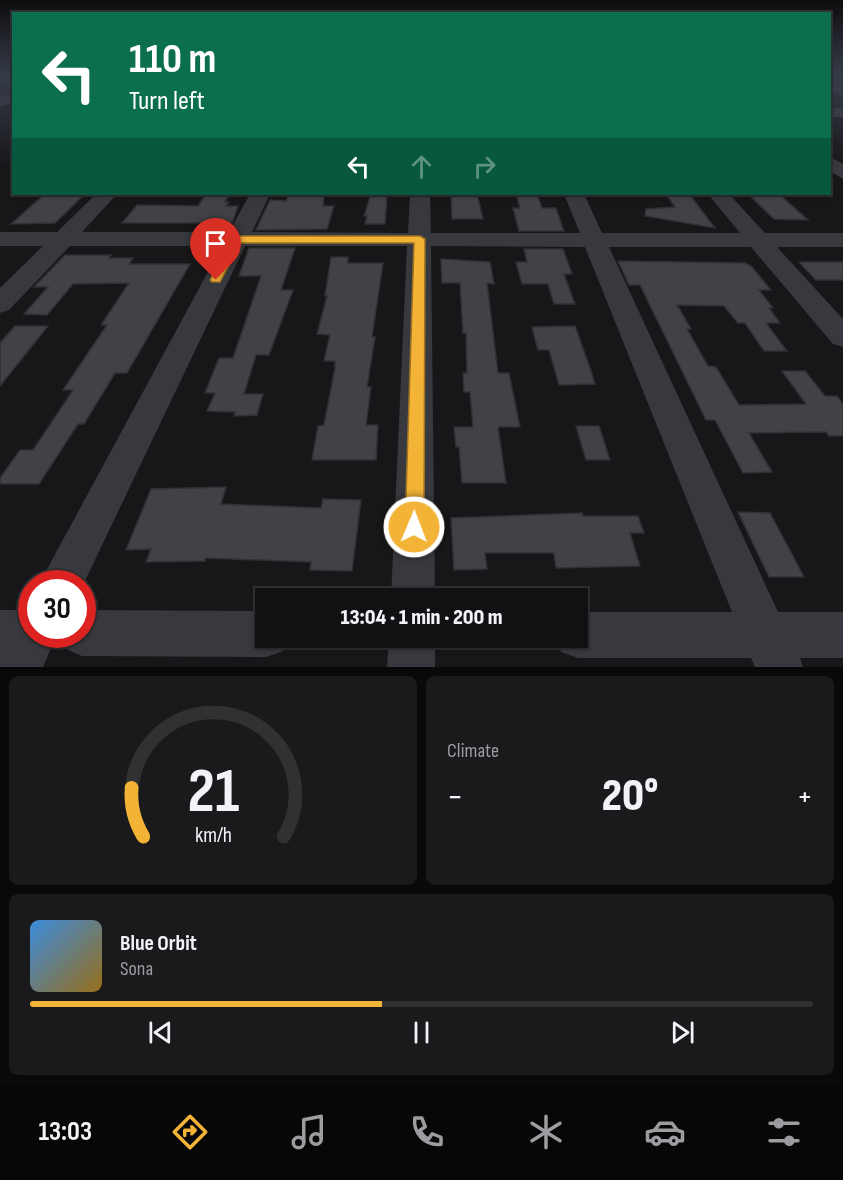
<!DOCTYPE html>
<meta charset="utf-8">
<style>
:root{--surface:#111113;--page:#1a1a1c;--text:#f1f3f6;--muted:#9c9da0;--line:#303133;--accent:#f3b336}
body{margin:0;font-family:"Sofia Sans Condensed",sans-serif;background:var(--page);color:var(--text);height:100vh;display:flex;flex-direction:column;font-size:22px;white-space:nowrap}
*{box-sizing:border-box;margin:0}
p{font-size:20px;color:var(--muted)}
.icon{flex:none;width:33px;height:33px;fill:none;stroke:currentColor;stroke-width:2;stroke-linecap:round;stroke-linejoin:round}
.map{position:relative;height:667px;overflow:hidden}
.details{display:flex;flex-direction:column;gap:9px;padding:9px;background:#09090a;flex:1}
.details>*{flex:none}
.guide{position:absolute;left:12px;top:12px;width:819px;height:183px;border-radius:0px;box-shadow:0 2px 4px #0004,0 0 0 2px var(--line);background:#0b6e4f;color:#fff;overflow:hidden}
.speed{position:absolute;left:18px;top:570px;display:flex;gap:12px;font-size:30px;font-weight:700;text-align:center}
.speed>*{display:grid;place-content:center;width:78px;height:78px;border-radius:50%;background:var(--surface);box-shadow:0 2px 4px #0004,0 0 0 2px var(--line);line-height:1}
.speed .limit{border:9px solid #d22;background:#fff;color:#111}
.pin{position:absolute;display:grid;place-items:center;width:51px;height:51px;color:#fff;margin:-62px -26px;border-radius:50% 50% 50% 0;rotate:-45deg;box-shadow:0 0 6px #0007}
.pin .icon{rotate:45deg}
.me{position:absolute;width:66px;margin:-33px;rotate:1deg;stroke-linejoin:round;filter:drop-shadow(0 0 4px #0008)}
.turn{display:flex;align-items:center;gap:21px;height:126px;padding:0 18px;font-size:27px}
.turn .icon{width:78px;height:78px;stroke-width:2.5}
.turn b{display:block;font-size:42px;line-height:51px}
.lanes{display:flex;align-items:center;height:57px;padding:0 18px;background:#0003;justify-content:center;gap:30px;direction:ltr}
.lanes .off{opacity:.35}
.big{font-size:45px;font-weight:800;line-height:1.1}
.details .widget{flex:1;display:flex;flex-direction:column;justify-content:center;gap:9px;min-width:0;padding:0 21px;border-radius:9px;background:var(--page)}
.details .dial{align-items:center;gap:0}
.dial svg{height:156px;overflow:visible;fill:none;stroke:var(--line);stroke-width:7;stroke-linecap:round;text-anchor:middle}
.dial text{fill:var(--text);stroke:none}
.song{display:flex;align-items:center;gap:18px}
.cover{width:72px;height:72px;border-radius:9px;background:linear-gradient(135deg,hsl(210 70% 55%),hsl(40 70% 35%))}
.played{height:6px;border-radius:3px;background:linear-gradient(90deg,var(--accent) 45%,var(--line) 45%)}
.keys{display:flex;justify-content:space-around;direction:ltr}
.heat{display:flex;justify-content:space-between;align-items:center;font-size:33px;direction:ltr}
.details .tiles{flex:1;display:grid;gap:9px;grid-template-columns:1fr 1fr}
.widget:last-child{grid-column:span 2}
.trip{position:absolute;left:255px;top:588px;width:333px;height:60px;border-radius:0px;background:var(--surface);box-shadow:0 2px 4px #0004,0 0 0 2px var(--line);font-weight:800;line-height:60px;text-align:center}
.dock{display:flex;height:96px;justify-content:space-around;align-items:center;background:#070708;color:var(--muted)}
.dock .icon{width:42px;height:42px}
.dock .current{color:var(--accent)}
.dock b{font-size:27px;color:var(--text)}
.map>svg:first-child{display:block}
.building{fill:#414246;stroke:#313135;stroke-width:1.5}
.lines{fill:none;stroke-linecap:round;stroke-linejoin:round}
.minor{fill:#38393e;fill-rule:evenodd}
.route{fill:#f3b336;stroke:#9e7423;stroke-width:1.5}
</style>
<div class="map">
<svg width="843" height="667" viewBox="0 0 843 667">
<rect width="100%" height="100%" fill="#171719"/>
<path class="building" d="M45,194H85L55,223L11,224Z
M206,194H230L225,202H229L226,206H238L232,223H122L137,205L198,206Z
M289,194H324L323,206H334L327,229L256,230L270,200L286,201Z
M371,194H387L385,224H365L367,216H364Z
M451,194H477L483,219H452Z
M516,194H537L542,208H556L564,231H519L513,208H520Z
M666,194H689L715,228L645,216L646,209L675,207Z
M748,194H779L808,220L774,219Z
M249,248H295L281,290H293L269,355H256L244,394H263L257,415L234,416L235,412L207,411L215,393H205L219,358H233L261,276H239Z
M524,249H563L572,274H564L575,304H554L548,284H522L516,262H527Z
M65,255H111L109,258H133L129,264H190L127,373H115L84,424H78L39,484H0V478L20,450H33L73,390H63L107,325H101L129,283L73,284L47,315L24,314L48,287H34Z
M331,257H348V263H383L372,337H375L367,387H371L366,425H378L376,460H312L318,426L324,425L335,368V361H324L330,335L317,334L327,296H325Z
M441,259L490,262L494,284L487,283L498,373H509L520,427H498L506,483H462L459,447H456L454,427H473L470,392H464L463,373H467L466,333H463L460,283H442Z
M618,261L745,263L751,266L771,290H759L773,308H769L780,323H766L787,351H764L745,323H738L724,306L677,305L691,329H687L708,366L716,367L739,405L806,404L782,371H805L825,396H837L843,404V436H829L826,432L749,433L772,472L743,473L715,420H706L640,285H629Z
M799,262H843V280H816Z
M15,326H48L0,386V343Z
M575,326L590,368L595,384L559,385L549,350H538L532,327Z
M576,426H599L610,460H586Z
M226,487L221,504L321,508L323,499L361,500L352,571L310,570L311,562L205,558V561L146,562L151,549L126,550L151,489Z
M738,512L770,513L804,577H769Z
M582,513L583,516H638L644,533H630L640,566L556,568L554,553H485L487,569L454,570L451,518Z"/>
<g class="lines">
<path class="minor" d="M830,81L843,86V96L830,90Z
M14,93V102L0,106V97Z
M843,107V117H830V109Z
M830,157L843,164V179L830,171Z
M96,194H117L82,232H229L250,194H270L252,232L408,233L410,194H430L431,233H580L564,194H584L602,233H740L708,194H729L765,233H843V247H777L843,319V347L833,344L751,247H609L778,612H843V658H800L803,667H755L751,658H578L561,652L556,638H578V612H732L585,247L431,246L435,598H391L407,246H245L82,587V584H39L222,246H70L9,310L0,313V288L43,246H0V232H57Z
M0,610H32V634H57L43,667H0Z
M82,610L266,611V638H288L283,651L266,657L82,656L66,649L59,634H82Z
M389,638H435V667H387Z"/>
</g>
<linearGradient id="sky" x2="0" y2="1"><stop stop-color="#0d0d0e"/><stop offset="0.45" stop-color="#363c49"/><stop offset="1" stop-color="#363c49" stop-opacity="0"/></linearGradient>
<rect width="843" height="169" fill="url(#sky)"/>
<path class="route" d="M420,236L425,239L424,527L421,533L414,536L407,533L405,527L414,243H241L220,282H212L210,280L231,239L237,236Z"/>
</svg>
<div class="speed"><div class="limit">30</div></div>
<div class="pin" style="left:216px;top:280px;background:#d93025"><svg class="icon" aria-label="arrive" viewBox="0 0 24 24"><path d="M6 21V4h12l-3 4 3 4H6"/></svg></div>
<svg class="me" style="left:414px;top:527px" viewBox="-20 -20 40 40"><circle r="17" fill="#f3b336" stroke="#fff" stroke-width="3"/><path d="M0-11L8 9 0 5-8 9z" fill="#fff"/></svg>
<div class="trip">13:04 · 1 min · 200 m</div>
<div class="guide">
<div class="turn"><svg class="icon" aria-label="left" viewBox="0 0 24 24"><path d="M17 20v-9H6M10 6l-5 5 5 5"/></svg><div><b>110 m</b>Turn left</div></div>
<div class="lanes"><svg class="icon" aria-label="left" viewBox="0 0 24 24"><path d="M17 20v-9H6M10 6l-5 5 5 5"/></svg><svg class="icon off" aria-label="ahead" viewBox="0 0 24 24"><path d="M12 20V5M6 11l6-6 6 6"/></svg><svg class="icon off" aria-label="right" viewBox="0 0 24 24"><path d="M7 20v-9h11M14 6l5 5-5 5"/></svg></div>
</div>
</div>
<section class="details">
<div class="tiles">
<div class="widget dial"><svg viewBox="0 0 100 80">
<path d="M14 69A42 42 0 1 1 86 69"/>
<path d="M14 69A42 42 0 0 1 8 44" stroke="#f3b336"/>
<text x="50" y="56" font-size="32" font-weight="700">21</text>
<text x="50" y="72" font-size="11">km/h</text>
</svg></div>
<div class="widget"><p>Climate</p>
<div class="heat"><a>−</a><b class="big">20°</b><a>+</a></div>
</div>
<div class="widget">
<div class="song"><i class="cover"></i><div><b>Blue Orbit</b><p>Sona</p></div></div>
<div class="played"></div>
<div class="keys"><svg class="icon" aria-label="previous" viewBox="0 0 24 24"><path d="M18 5L8 12l10 7zM5 5v14"/></svg><svg class="icon" aria-label="pause" viewBox="0 0 24 24"><path d="M8 5v14M16 5v14"/></svg><svg class="icon" aria-label="next" viewBox="0 0 24 24"><path d="M6 5l10 7-10 7zM19 5v14"/></svg></div>
</div>
</div>
</section>
<nav class="dock">
<b>13:03</b>
<svg class="icon current" aria-label="directions" viewBox="0 0 24 24"><path d="M12 3l9 9-9 9-9-9zM9 14v-3h6M13 9l2 2-2 2"/></svg>
<svg class="icon" aria-label="music" viewBox="0 0 24 24"><path d="M9 18V5l10-2v13"/><circle cx="6" cy="18" r="3"/><circle cx="16" cy="16" r="3"/></svg>
<svg class="icon" aria-label="phone" viewBox="0 0 24 24"><path d="M5 4h4l2 5-3 2q2 4 5 5l2-3 5 2v4C11 20 4 13 5 4z"/></svg>
<svg class="icon" aria-label="climate" viewBox="0 0 24 24"><path d="M12 3v18M4 7l16 10M4 17L20 7"/></svg>
<svg class="icon" aria-label="car" viewBox="0 0 24 24"><path d="M5 17H2v-5l4-1 3-4h7l3 4 3 1v5h-3M9 17h6M6 11h13"/><circle cx="7" cy="17" r="2"/><circle cx="17" cy="17" r="2"/></svg>
<svg class="icon" aria-label="filters" viewBox="0 0 24 24"><path d="M4 7h16M4 17h16"/><circle cx="9" cy="7" r="2"/><circle cx="15" cy="17" r="2"/></svg>
</nav>
